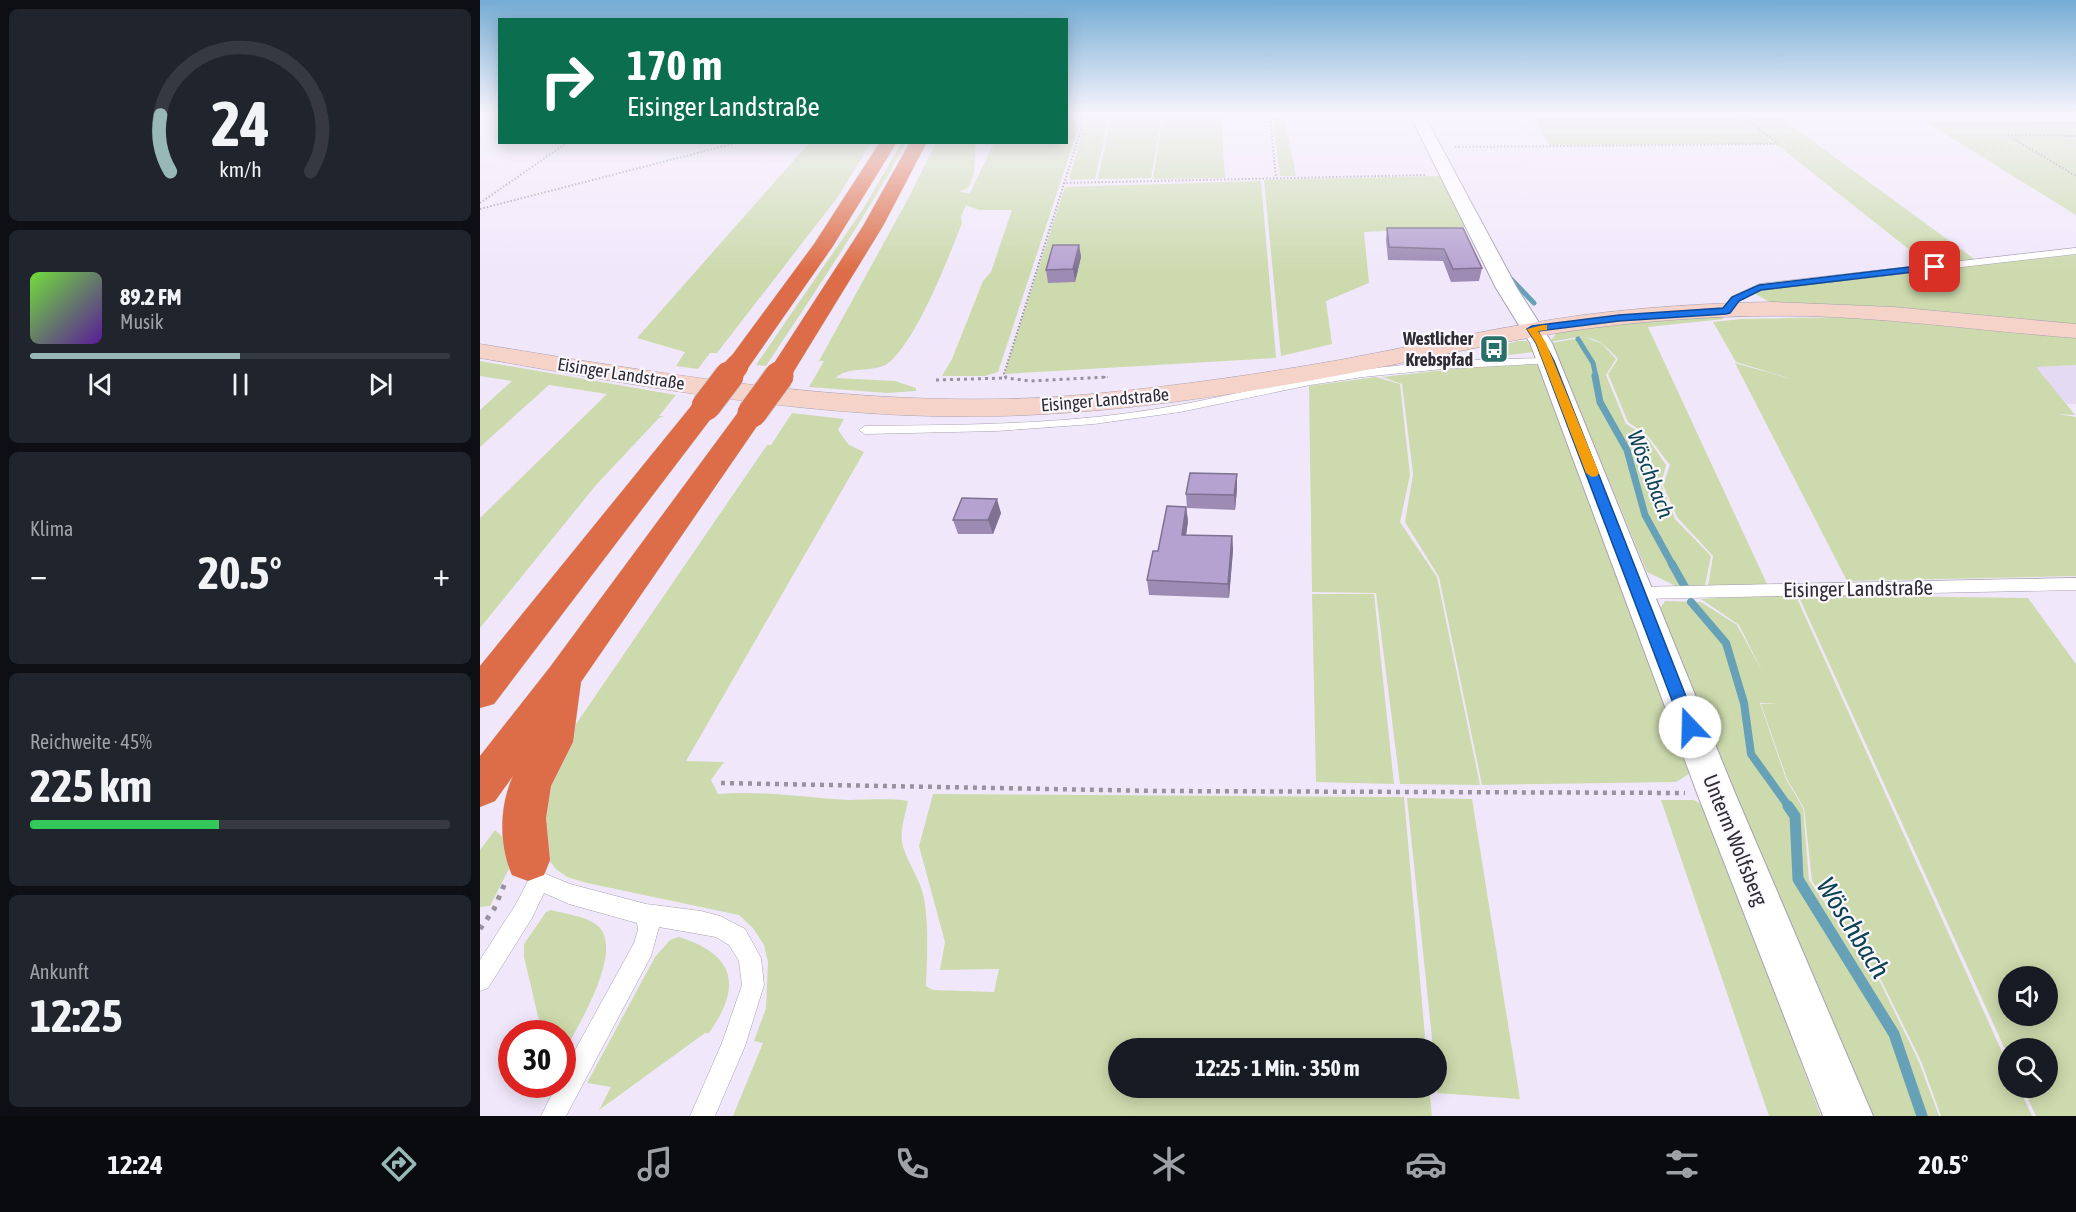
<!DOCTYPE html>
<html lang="de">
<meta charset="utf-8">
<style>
:root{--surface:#171b24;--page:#20242c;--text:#f1f3f6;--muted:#9ea1a6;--line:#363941;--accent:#97b8b6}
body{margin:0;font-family:"Asap Condensed",sans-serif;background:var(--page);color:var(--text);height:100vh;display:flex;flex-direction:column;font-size:22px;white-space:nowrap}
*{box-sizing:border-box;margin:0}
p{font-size:20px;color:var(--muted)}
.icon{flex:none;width:33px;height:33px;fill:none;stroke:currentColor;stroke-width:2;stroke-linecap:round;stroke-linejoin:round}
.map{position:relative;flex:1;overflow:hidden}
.details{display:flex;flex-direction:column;gap:9px;padding:9px;background:#0d0f14;width:480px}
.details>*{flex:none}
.guide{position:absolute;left:18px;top:18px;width:570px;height:126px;border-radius:0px;box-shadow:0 3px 15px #0003;background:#0b6e4f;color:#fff;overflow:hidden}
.tools{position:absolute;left:1518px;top:966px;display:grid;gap:12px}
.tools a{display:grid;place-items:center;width:60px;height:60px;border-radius:50%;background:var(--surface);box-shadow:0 3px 15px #0003;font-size:30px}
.speed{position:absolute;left:18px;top:1020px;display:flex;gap:12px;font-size:30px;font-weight:700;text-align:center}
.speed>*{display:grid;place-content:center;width:78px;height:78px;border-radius:50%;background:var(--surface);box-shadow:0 3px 15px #0003;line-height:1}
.speed .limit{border:9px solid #d22;background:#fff;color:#111}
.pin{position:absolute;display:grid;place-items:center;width:51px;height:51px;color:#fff;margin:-26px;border-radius:12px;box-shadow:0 3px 9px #0006}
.me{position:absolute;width:66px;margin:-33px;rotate:339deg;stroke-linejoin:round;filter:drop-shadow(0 0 4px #0008)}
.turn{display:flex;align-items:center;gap:21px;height:126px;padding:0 30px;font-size:27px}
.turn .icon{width:78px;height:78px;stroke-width:2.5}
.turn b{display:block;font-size:42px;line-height:51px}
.big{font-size:45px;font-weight:700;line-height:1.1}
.details .card{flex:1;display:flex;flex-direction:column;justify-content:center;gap:9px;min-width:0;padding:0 21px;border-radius:9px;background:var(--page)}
.details .dial{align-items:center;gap:0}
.dial svg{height:156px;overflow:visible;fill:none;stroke:var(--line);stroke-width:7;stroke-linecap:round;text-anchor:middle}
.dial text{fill:var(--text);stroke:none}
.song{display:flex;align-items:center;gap:18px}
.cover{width:72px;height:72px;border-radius:9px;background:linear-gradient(135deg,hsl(100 70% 55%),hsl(270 70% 35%))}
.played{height:6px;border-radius:3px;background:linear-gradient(90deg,var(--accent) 50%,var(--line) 50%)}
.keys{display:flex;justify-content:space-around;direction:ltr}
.heat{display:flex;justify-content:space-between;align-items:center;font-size:33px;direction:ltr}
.charge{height:9px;border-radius:4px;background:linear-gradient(90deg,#34c759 45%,var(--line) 0)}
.trip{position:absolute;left:628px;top:1038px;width:339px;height:60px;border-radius:30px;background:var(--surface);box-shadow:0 3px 15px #0003;font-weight:700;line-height:60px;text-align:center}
.dock{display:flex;height:96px;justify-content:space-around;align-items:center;background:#090b0e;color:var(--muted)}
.dock .icon{width:42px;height:42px}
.dock .on{color:var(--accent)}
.dock b{font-size:27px;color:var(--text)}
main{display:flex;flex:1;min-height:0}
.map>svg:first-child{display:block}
.built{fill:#e5daf3}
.green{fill:#ccdaad;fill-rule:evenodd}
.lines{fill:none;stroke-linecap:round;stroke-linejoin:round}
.stream-far3{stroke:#66a1b7;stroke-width:5}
.stream-far2{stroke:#66a1b7;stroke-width:7}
.stream-far1{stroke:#66a1b7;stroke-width:8}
.stream{stroke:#66a1b7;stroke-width:11}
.lane-casing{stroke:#a8a1b2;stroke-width:1}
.street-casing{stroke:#a8a1b2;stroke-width:2}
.secondary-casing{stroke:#a8a1b2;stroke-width:1}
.highway-casing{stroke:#d5d5d6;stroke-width:1}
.path-far3{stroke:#98929f;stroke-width:2;stroke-dasharray:1.5 2;stroke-linecap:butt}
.path-far2{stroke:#98929f;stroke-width:3;stroke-dasharray:3 4;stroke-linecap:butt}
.path-far1{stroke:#98929f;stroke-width:4.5;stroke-dasharray:4 5;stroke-linecap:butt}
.path{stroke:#98929f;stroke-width:5;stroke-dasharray:4.5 7;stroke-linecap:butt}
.lane{fill:#fff;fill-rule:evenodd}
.street{fill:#fff;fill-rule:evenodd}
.secondary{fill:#f5d3c8;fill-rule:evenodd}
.highway{fill:#dd6d48;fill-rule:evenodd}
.highway-bridge-far1-casing{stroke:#d5d5d6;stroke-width:24;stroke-linecap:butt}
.highway-bridge-casing{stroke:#d5d5d6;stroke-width:31;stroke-linecap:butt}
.highway-bridge-far1{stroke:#dd6d48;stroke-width:23}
.highway-bridge{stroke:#dd6d48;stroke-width:29}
.wall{fill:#9d8bb3}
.shaded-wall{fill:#7f7192}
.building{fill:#b6a2d0;stroke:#7f7192;stroke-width:1.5}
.route{fill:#1a73e8;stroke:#114b97;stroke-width:1.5}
.slow{fill:#f59e0b}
.labels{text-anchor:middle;stroke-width:4.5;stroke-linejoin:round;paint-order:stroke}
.far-poi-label{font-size:18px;font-weight:bold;fill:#2f2c33;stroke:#fbf8ff;text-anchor:end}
.far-street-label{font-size:18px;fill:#2f2c33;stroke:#fbf8ff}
.street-label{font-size:21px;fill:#2f2c33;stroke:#fbf8ff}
.water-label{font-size:22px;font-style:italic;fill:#0e4353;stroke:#fbf8ff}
.near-water-label{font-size:27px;font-style:italic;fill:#0e4353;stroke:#fbf8ff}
</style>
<main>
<section class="details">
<div class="card dial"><svg viewBox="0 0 100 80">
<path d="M14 69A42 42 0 1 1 86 69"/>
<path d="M14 69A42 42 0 0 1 9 40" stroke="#97b8b6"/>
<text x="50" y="56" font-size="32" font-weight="700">24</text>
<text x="50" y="72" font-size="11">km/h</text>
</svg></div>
<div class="card">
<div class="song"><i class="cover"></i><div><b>89.2 FM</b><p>Musik</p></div></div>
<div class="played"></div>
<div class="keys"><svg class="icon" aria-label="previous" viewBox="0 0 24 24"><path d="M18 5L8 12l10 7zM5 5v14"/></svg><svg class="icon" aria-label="pause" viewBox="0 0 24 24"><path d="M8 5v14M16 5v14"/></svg><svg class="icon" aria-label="next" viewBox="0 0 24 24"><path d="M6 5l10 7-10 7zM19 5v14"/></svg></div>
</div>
<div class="card"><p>Klima</p>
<div class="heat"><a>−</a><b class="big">20.5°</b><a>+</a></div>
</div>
<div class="card"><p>Reichweite · 45%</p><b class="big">225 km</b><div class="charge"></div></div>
<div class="card"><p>Ankunft</p><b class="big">12:25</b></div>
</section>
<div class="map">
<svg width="1596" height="1116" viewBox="0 0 1596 1116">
<rect width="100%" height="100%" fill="#f0e8fa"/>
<path class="built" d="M1596,365V404H1586L1555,367Z"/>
<path class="green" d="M589,115H630L615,179L589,180L605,122Z
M631,115H682L671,178L618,179Z
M683,115H741L745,178L673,179Z
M792,115H804L816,176H800Z
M1050,115H1297L1497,261L1450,266L1296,144L1070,145Z
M587,119L598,125V129L518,372L505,376H462L472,359L503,281L511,272L532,210H499L486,205L481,217L482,223C468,259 438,336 411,361C396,375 369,364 356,378L415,381L436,388V391L407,393L329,387L344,361H339L429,197L456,143H496L494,172L489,187L479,192L490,193L514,143L586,142Z
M1444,121H1596V215Z
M422,142L426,143C384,220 334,293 286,366L276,365L383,209Z
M329,143H391L357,198L237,353H230L218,369L196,366L205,352L157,338Z
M959,176L963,178L987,227L884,232L889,283L846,301L852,344L801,356L784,180Z
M781,181L796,358L524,374L585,187Z
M1596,252V326L1293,304L1272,292L1280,288Z
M1240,315L1244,319L1168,327L1287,584L1228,586L1233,556L1197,517L1183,485L1190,465L1167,435L1148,422L1128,374L1138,359C1113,331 1105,336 1070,342L1077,332L1147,321Z
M1370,317L1596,338V365L1556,367L1595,415L1578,414L1596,417V576L1367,581L1255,363L1315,380L1256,362L1233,322L1261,319Z
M1105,337L1122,344L1136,359L1126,375L1146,424L1166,436L1186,465L1181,484L1195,519L1231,556L1225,586L1198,587L1167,572L1072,343Z
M1038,341H1047L1053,352L1022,356L1016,347Z
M0,361L196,395L179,416H184L179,418L116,485L0,628V518L127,394L69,385L0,447V410L32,381L0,376Z
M1055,364L1064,372L1212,772L1196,782L1002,785L959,577L925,522L933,474L922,384L902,377L1009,365Z
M896,377L920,384L930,475L920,522L957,577L1000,785L920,784L896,593L832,592L829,386Z
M312,413L364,419L358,430L369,445L384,452L206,761L244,762L231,780L238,794C282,790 325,798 368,800C389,800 408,798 428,801C425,816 419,832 423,847C429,865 440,879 444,898C449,927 447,957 446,986L453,990L514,992L519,969L460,970L465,942L439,846L453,794L924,797L946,1048H639V1088H949L952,1116H253L283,1043L274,1041L286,1008L288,962L284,945L273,928L259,915L107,883L87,877L76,869L64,854L58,799L79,749L287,445H291Z
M832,594H894L914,784L836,782Z
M1315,594L1528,1065V1088H1539L1552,1116H1461L1441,1061L1401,980L1332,881L1324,808L1307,779L1281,704L1298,703H1280L1306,779L1323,808L1329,880L1400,982L1439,1062L1459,1116H1379L1179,610L1185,601L1221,602L1257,625L1283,673L1259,625L1221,599Z
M1318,595L1548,598L1596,664V1116H1556L1543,1088H1568V1048H1528V1056ZM1528,976H1568V1016H1528Z
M927,798L992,799L1040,1099L957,1093V1048H953Z
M1181,800H1214L1225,806L1341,1116H1289Z
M15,830L26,840L30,867L10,906L0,907V850Z
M71,910C85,914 108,916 119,927C144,953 96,1029 83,1054L82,1034L62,1033L44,957V944L66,912Z
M199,937C256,955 262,986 229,1033H225L119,1110L131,1087L107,1083L175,957L190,940Z"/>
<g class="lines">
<path class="stream-far3" d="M1029,277L1054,303
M1098,339L1113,363L1116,377"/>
<path class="stream-far2" d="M1115,376L1120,402L1147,450L1165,515L1193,566"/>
<path class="stream-far1" d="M1192,564L1205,587
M1211,602L1246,643L1264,703L1271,754L1309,807"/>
<path class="stream" d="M1308,806L1315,816L1318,879L1414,1034L1442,1116"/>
<g class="lane-casing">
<path id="lane" d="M1596,248V254L1281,290L1259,301L1250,313H1242L1241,311L1251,297L1279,284Z
M1068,358L1074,361L1072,363L962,369L883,377L830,385L700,412L614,424L516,431L385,434L379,430L385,426C473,425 562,425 649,413C718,404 786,385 855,374C925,362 997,359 1068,358Z
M1596,578V590L1159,599L1153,597L1151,593L1153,589L1159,587Z
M49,851L56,854L66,874L90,884L166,904L221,911L240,916L265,929L281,958L284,985L265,1046L235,1116H210L242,1043L262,985L259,961L249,945L236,937L179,927L171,956L86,1116H61L77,1084H82V1074L154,943L158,930L157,923L89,904L64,893L52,918L8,988L0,991V960L36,904L48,881L39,861L42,854Z"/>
</g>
<g class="street-casing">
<path id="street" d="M930,115H944L1037,288L1072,343L1255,793L1393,1116H1343L1217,793L1050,343L1016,288Z"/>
</g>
<g class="secondary-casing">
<path id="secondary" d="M1293,302L1413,307L1596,324V338C1515,332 1435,321 1354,317C1282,314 1209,317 1137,325C1045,335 956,357 866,374C753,395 637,413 521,416C346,421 172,388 0,358V344C203,377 406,413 612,394C697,386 781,374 865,359C944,344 1023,326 1103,315C1166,307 1230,303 1293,302Z"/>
</g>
<g class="highway-casing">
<path id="highway" d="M400,142H417L353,246L266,371L257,374L248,371L244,366L334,244Z
M430,142H447L403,226L311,376L302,379L293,376L289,371L383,226Z
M226,398L236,400L240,406L236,412L14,704L0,708V666L216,400Z
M272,405L282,407L286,413L101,682L93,742L71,786L66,818L70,860L64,875L48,881L32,875C19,846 19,806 33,776L15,801L0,807V756L70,667L262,407Z"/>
</g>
<path class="path-far3" d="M790,115L796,178
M1262,115L1297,143
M1596,136L1527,135L1596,176
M975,147L1298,144
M583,183L947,175
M0,203L88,142
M0,209L260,142
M526,377L524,374L601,130L599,123L586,117
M624,377H628"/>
<path class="path-far2" d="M525,376L526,378L550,381L628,377
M456,380L526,378"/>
<path class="path-far1" d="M241,783L677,791L1205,793"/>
<path class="path" d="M0,929L14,909L25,883"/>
<use href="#lane" class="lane"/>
<use href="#street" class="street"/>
<use href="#secondary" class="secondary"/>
<use href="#highway" class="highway"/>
<g class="highway-bridge-far1-casing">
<path id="highway-bridge-far1" d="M248,377L257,366
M298,377L302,371"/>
</g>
<g class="highway-bridge-casing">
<path id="highway-bridge" d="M226,406L249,376
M272,413L299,376"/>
</g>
<use href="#highway-bridge-far1" class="highway-bridge-far1"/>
<use href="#highway-bridge" class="highway-bridge"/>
</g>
<path class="wall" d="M907,228H983L1002,268L999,281L971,282L963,261L908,260L906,240Z
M599,245L601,257L595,282L568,283L566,270Z
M757,474V489L755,510L707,508L706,494Z
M706,507L708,521L706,535L752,536L753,550L749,598L669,595L667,580L678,551Z
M521,513L513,534H478L473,520Z"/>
<path class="shaded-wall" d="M599,245L601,257L595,282L593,269Z
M757,474V489L755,510L754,495Z
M517,499L521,513L513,534L508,520Z
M706,507L708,521L704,550L702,535Z
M752,536L753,550L749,598L748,584Z"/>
<path class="building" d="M907,228H983L1002,268L973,269L964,249L909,247Z
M573,245H599L593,269L566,270Z
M710,473L757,474L754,495L706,494Z
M482,498L517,499L508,520H473Z
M687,506L706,507L702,535L752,536L748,584L667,580L673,551H678Z"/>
<linearGradient id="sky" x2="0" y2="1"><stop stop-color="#74acd4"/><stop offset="0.42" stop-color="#f8f5fd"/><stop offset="1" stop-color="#f8f5fd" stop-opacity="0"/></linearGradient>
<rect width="1596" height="271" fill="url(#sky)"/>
<path class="route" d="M1455,264L1458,265V269L1281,290L1259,301L1250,313L1246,314L1139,321L1058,331L1074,361L1218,727L1216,732L1210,734L1204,732L1063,361L1056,343L1047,329L1052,326L1139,315L1243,308L1252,297L1279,285Z"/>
<path class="slow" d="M1063,325H1067V330L1058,331L1066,343L1119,473L1117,476L1112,477L1106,473L1056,343L1047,329Z"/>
<defs>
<g id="bus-square" transform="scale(1.5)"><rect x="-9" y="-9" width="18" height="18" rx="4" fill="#287068" stroke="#fbf8ff"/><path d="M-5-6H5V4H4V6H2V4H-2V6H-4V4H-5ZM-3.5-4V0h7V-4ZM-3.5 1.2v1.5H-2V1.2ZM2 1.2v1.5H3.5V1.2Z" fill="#fff"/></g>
</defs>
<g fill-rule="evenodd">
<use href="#bus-square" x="1014" y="349"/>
</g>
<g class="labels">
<g class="far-poi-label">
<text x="993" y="345">Westlicher<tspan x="993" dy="21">Krebspfad</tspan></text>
</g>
<g class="far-street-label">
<text transform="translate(141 374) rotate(9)" y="6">Eisinger Landstraße</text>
<text transform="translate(625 400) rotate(-5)" y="6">Eisinger Landstraße</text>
</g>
<g class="street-label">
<text transform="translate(1378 589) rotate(-1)" y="7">Eisinger Landstraße</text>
<text transform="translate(1255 840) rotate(68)" y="7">Unterm Wolfsberg</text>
</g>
<g class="water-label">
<text transform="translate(1171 474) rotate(69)" y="8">Wöschbach</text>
</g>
<g class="near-water-label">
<text transform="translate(1373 928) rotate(58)" y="9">Wöschbach</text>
</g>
</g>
</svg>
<div class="tools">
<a><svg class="icon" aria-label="sound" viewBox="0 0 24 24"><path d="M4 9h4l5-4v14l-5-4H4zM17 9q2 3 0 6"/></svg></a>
<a><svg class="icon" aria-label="search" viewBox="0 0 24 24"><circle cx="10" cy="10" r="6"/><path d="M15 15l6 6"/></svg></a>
</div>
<div class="speed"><div class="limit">30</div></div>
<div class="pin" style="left:1455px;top:267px;background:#d93025"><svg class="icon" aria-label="arrive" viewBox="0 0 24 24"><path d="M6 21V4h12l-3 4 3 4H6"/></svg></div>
<svg class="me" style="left:1210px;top:727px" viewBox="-20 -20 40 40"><circle r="19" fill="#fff"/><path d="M0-13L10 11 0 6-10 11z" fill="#1a73e8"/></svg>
<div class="trip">12:25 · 1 Min. · 350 m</div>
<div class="guide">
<div class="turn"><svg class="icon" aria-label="right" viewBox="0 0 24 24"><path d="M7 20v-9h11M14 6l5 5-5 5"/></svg><div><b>170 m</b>Eisinger Landstraße</div></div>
</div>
</div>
</main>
<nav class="dock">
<b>12:24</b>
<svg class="icon on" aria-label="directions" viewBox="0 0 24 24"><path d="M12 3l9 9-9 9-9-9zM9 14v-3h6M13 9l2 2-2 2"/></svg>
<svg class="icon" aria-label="music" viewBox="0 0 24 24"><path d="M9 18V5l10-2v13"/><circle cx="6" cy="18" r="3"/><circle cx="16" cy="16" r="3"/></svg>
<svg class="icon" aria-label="phone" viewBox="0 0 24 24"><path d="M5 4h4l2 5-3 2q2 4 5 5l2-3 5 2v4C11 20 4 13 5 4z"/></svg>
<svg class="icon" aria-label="climate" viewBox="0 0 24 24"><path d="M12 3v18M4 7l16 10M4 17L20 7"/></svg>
<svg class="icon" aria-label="car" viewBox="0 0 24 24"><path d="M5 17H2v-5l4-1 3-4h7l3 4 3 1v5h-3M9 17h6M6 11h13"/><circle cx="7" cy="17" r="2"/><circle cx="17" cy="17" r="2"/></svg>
<svg class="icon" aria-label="filters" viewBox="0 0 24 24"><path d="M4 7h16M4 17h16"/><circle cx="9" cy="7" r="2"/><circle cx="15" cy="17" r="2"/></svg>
<b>20.5°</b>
</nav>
